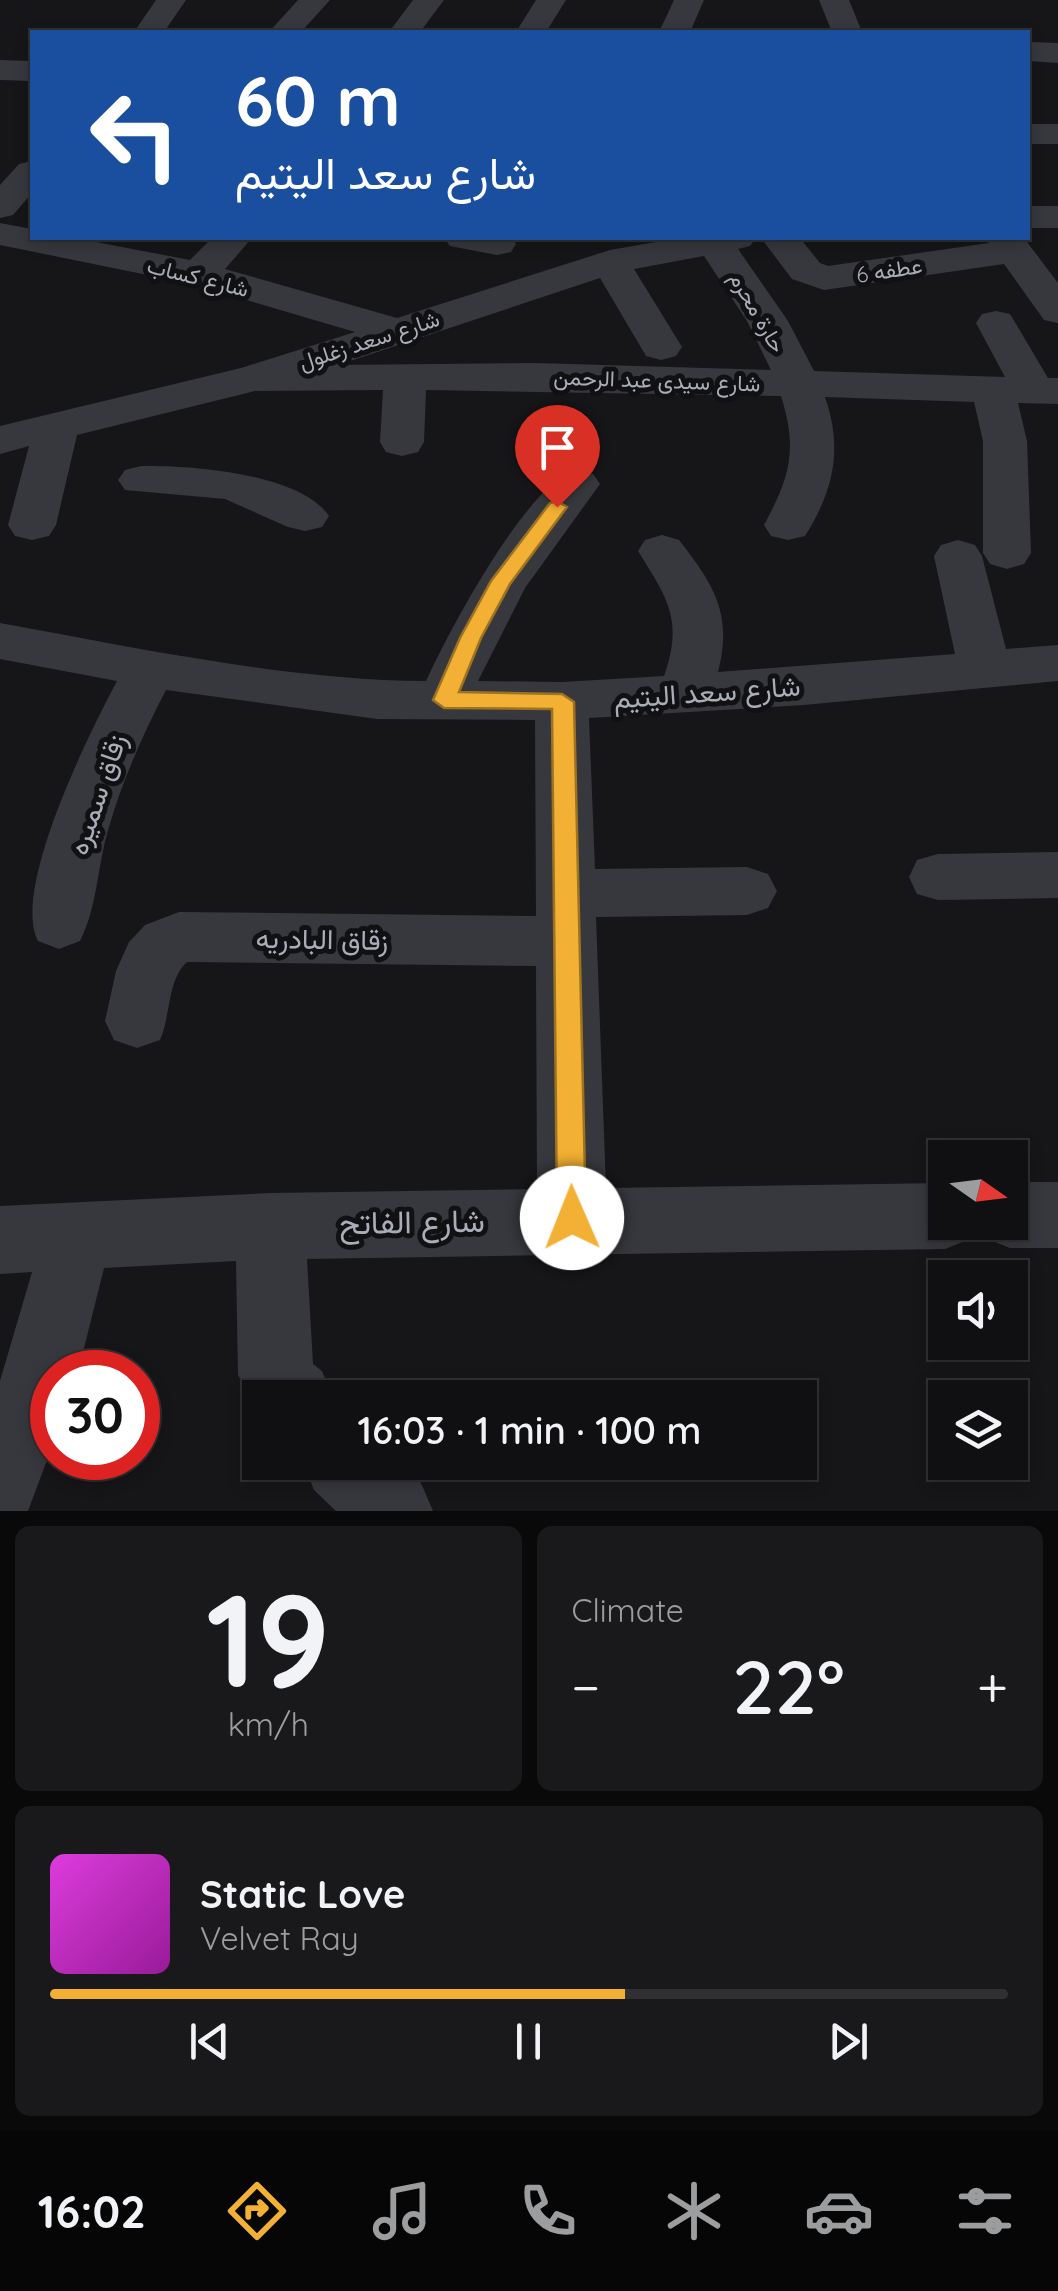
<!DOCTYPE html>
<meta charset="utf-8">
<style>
:root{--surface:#101012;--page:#19191b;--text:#f1f3f6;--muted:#9c9d9f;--line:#303032;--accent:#f2b134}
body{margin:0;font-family:Quicksand,Vazirmatn,sans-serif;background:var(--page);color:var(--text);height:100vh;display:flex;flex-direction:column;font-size:38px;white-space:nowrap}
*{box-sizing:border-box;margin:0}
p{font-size:32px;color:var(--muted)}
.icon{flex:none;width:55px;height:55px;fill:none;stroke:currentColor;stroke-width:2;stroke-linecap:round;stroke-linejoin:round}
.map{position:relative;height:1511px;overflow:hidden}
.sheet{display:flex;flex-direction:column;gap:15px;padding:15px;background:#09090a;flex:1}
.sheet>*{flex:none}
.hud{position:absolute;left:30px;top:30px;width:1000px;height:210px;border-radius:0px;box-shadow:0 5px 15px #0003,0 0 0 2px var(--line);background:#1a4fa0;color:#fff;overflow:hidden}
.needle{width:65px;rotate:104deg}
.buttons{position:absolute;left:928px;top:1140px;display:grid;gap:20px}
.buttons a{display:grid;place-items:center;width:100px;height:100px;border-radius:0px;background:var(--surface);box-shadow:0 5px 15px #0003,0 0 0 2px var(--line);font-size:50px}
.speed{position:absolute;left:30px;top:1350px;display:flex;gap:20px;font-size:50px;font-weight:700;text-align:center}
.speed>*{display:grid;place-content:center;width:130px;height:130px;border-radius:50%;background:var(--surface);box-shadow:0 5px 15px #0003,0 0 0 2px var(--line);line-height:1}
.speed .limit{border:15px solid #d22;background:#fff;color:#111}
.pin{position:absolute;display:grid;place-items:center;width:85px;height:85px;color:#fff;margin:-102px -42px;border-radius:50% 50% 50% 0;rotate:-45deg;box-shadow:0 0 10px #0007}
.pin .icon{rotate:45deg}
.me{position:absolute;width:110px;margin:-55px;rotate:359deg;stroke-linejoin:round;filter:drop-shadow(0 0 8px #0008)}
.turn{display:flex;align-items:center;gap:35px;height:210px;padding:0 40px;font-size:45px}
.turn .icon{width:130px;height:130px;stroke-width:2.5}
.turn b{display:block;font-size:70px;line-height:85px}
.big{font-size:75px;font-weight:600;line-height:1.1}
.sheet .card{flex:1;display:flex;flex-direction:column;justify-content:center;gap:15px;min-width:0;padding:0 35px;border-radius:15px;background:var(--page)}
.sheet .dial{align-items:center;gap:0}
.dial b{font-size:130px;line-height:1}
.song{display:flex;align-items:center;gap:30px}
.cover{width:120px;height:120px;border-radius:15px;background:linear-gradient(135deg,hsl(300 70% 55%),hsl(300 70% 35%))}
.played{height:10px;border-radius:5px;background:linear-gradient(90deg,var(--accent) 60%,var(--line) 60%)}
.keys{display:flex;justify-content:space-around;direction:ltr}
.heat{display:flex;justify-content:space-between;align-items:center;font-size:55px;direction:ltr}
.sheet .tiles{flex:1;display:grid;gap:15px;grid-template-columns:1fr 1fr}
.card:last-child{grid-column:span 2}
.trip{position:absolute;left:242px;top:1380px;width:575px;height:100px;border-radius:0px;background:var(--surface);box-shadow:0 5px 15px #0003,0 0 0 2px var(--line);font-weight:600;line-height:100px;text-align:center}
.tab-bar{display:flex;height:160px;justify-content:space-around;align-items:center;background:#060607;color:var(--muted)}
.tab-bar .icon{width:70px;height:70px}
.tab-bar .on{color:var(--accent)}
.tab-bar b{font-size:45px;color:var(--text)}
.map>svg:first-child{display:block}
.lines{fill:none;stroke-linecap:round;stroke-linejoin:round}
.minor{fill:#37383d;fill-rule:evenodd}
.route{fill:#f2b134;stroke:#9d7322;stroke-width:2.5}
.labels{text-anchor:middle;stroke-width:10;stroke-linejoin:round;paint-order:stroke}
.far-street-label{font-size:22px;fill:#a8adb8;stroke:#111113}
.street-label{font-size:28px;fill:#a8adb8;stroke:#111113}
.near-street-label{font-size:32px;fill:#a8adb8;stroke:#111113}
</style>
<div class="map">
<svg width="1058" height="1511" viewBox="0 0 1058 1511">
<rect width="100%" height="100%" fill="#161618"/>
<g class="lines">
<path class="minor" d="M156,0H186L164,32H134Z
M298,0H330L301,32H269Z
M413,0H444L420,32H389Z
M536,0H566L546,32H516Z
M674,0H704L690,32H659Z
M819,0H849L862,32H832Z
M1028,42L1058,43V63L1028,61Z
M0,60L32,61V81L0,80Z
M1028,124H1058V144H1028Z
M32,161V193L13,215L0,218V185L19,164Z
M1028,206H1058V228H1028Z
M0,223L32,229V238H75L190,260L212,238H252L225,269L397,318L610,250L679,238H756L750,246L738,249L788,321L814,371L1005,377L976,323L982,314L996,311L1010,314L1048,378H1058V404L1018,403L1027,441L1031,553L1024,564L1007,569L990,564L983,553V441L974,402L825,397C843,449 834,490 805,536L788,540L771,536L764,525C790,477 798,450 781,396L426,390L424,442L418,452L402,456L386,452L380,442L383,390L255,391L77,435L56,525L49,536L32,540L15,536L8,525L29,446L0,454V426L241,368L355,332L192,284L0,245ZM704,256L747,321L771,370L535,363L338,365L600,278L646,356L661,360L676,356L682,347L634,269Z
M444,238H512L516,244L511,252L497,255L450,246Z
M761,238H800L820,263L828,266L989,243L986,238H1024L1058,283V323L1044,320L1004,264L824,290L792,279Z
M141,466C189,465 301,473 329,516L322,527L305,531L288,527L225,499L125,490L118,480L125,470Z
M577,470L593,474L600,484L525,588L478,681L562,682L664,676C684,619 667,598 638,551L645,540L662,535L679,540C714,585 733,614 718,672L955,654L934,556L941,545L958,540L975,545L982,556L1006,649L1058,645V681L804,705L589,718L595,869L747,867L768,874L777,891L768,908L747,915L596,917L606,1188L945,1183V1222H977L970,1239L945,1249L307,1259L313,1364L322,1371L333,1398H260V1418L238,1375L236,1261L104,1268L78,1372H52V1447L28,1511H0V1381L32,1272L0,1274V1206L270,1193L537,1189L536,966L187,962C167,980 171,1016 160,1040L137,1048L114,1040L105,1021L116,971L129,942L145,925L179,912L536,916L535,720L377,719L166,690C143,734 123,779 109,827C97,865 98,906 80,941L59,949L38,941C11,889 90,732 117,681L0,659V623C137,648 287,680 426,681C448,633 527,482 577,470Z
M1058,852V898L938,900L917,894L909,877L917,860L938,854Z
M1010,1182H1058V1248H1010L985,1238L978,1222H1010Z
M303,1462H399L421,1483L433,1511H336L314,1490Z"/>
</g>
<path class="route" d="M557,501L567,507L510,584L481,638L459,692L562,694L574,702L586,1218L582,1228L572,1232L561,1228L557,1218L552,709L444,708L433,700L460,638L491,581L550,503Z"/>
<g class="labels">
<g class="far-street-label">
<text transform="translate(889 270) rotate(-9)" y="8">عطفه 6</text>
<text transform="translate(198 277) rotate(14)" y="8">شارع كساب</text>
<text transform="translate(758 312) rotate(60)" y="8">حارة محرم</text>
<text transform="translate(369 340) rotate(-18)" y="8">شارع سعد زغلول</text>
<text transform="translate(657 380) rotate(2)" y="8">شارع سيدى عبد الرحمن</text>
</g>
<g class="street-label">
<text transform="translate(707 692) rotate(-4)" y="10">شارع سعد اليتيم</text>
<text transform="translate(97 794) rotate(-71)" y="10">زقاق سميره</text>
<text transform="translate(322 939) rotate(1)" y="10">زقاق البادريه</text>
</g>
<g class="near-street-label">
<text transform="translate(412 1222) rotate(-1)" y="11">شارع الفاتح</text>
</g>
</g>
</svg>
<div class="buttons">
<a><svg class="needle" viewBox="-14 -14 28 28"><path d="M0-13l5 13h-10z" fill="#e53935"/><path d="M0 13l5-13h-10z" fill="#9c9d9f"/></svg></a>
<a><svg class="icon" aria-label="sound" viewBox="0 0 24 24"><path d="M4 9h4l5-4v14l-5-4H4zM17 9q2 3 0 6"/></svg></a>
<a><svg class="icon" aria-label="layers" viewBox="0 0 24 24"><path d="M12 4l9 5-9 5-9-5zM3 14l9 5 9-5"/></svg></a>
</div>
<div class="speed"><div class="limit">30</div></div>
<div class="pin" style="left:557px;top:507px;background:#d93025"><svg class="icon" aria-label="arrive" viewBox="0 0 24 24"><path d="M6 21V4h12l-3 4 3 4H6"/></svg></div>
<svg class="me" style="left:572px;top:1218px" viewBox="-20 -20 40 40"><circle r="19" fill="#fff"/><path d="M0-13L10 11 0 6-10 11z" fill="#f2b134"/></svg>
<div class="trip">16:03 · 1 min · 100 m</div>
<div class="hud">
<div class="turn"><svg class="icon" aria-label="left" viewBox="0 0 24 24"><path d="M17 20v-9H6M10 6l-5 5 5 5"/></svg><div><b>60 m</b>شارع سعد اليتيم</div></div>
</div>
</div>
<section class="sheet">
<div class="tiles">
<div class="card dial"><b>19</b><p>km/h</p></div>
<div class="card"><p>Climate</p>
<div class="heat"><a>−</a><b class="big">22°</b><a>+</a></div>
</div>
<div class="card">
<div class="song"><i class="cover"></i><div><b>Static Love</b><p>Velvet Ray</p></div></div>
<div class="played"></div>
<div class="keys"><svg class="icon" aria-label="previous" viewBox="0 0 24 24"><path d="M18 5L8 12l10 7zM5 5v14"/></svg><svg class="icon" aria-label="pause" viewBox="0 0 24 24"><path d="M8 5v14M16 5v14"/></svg><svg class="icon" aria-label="next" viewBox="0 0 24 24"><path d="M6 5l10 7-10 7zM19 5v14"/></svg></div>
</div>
</div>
</section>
<nav class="tab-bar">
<b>16:02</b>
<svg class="icon on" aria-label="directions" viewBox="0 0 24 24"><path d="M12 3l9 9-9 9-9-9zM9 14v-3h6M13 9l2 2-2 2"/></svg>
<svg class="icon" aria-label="music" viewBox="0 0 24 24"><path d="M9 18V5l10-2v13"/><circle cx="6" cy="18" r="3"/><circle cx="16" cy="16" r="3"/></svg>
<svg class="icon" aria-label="phone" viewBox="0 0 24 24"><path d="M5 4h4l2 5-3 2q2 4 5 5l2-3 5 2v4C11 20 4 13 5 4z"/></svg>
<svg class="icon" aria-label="climate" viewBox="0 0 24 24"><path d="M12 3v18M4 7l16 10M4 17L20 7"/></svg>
<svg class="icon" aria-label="car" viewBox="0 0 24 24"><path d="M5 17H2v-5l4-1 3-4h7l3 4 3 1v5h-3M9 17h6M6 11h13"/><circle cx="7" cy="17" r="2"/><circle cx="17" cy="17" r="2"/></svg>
<svg class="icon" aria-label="filters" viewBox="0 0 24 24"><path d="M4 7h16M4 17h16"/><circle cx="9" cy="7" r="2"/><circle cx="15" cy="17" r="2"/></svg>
</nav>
